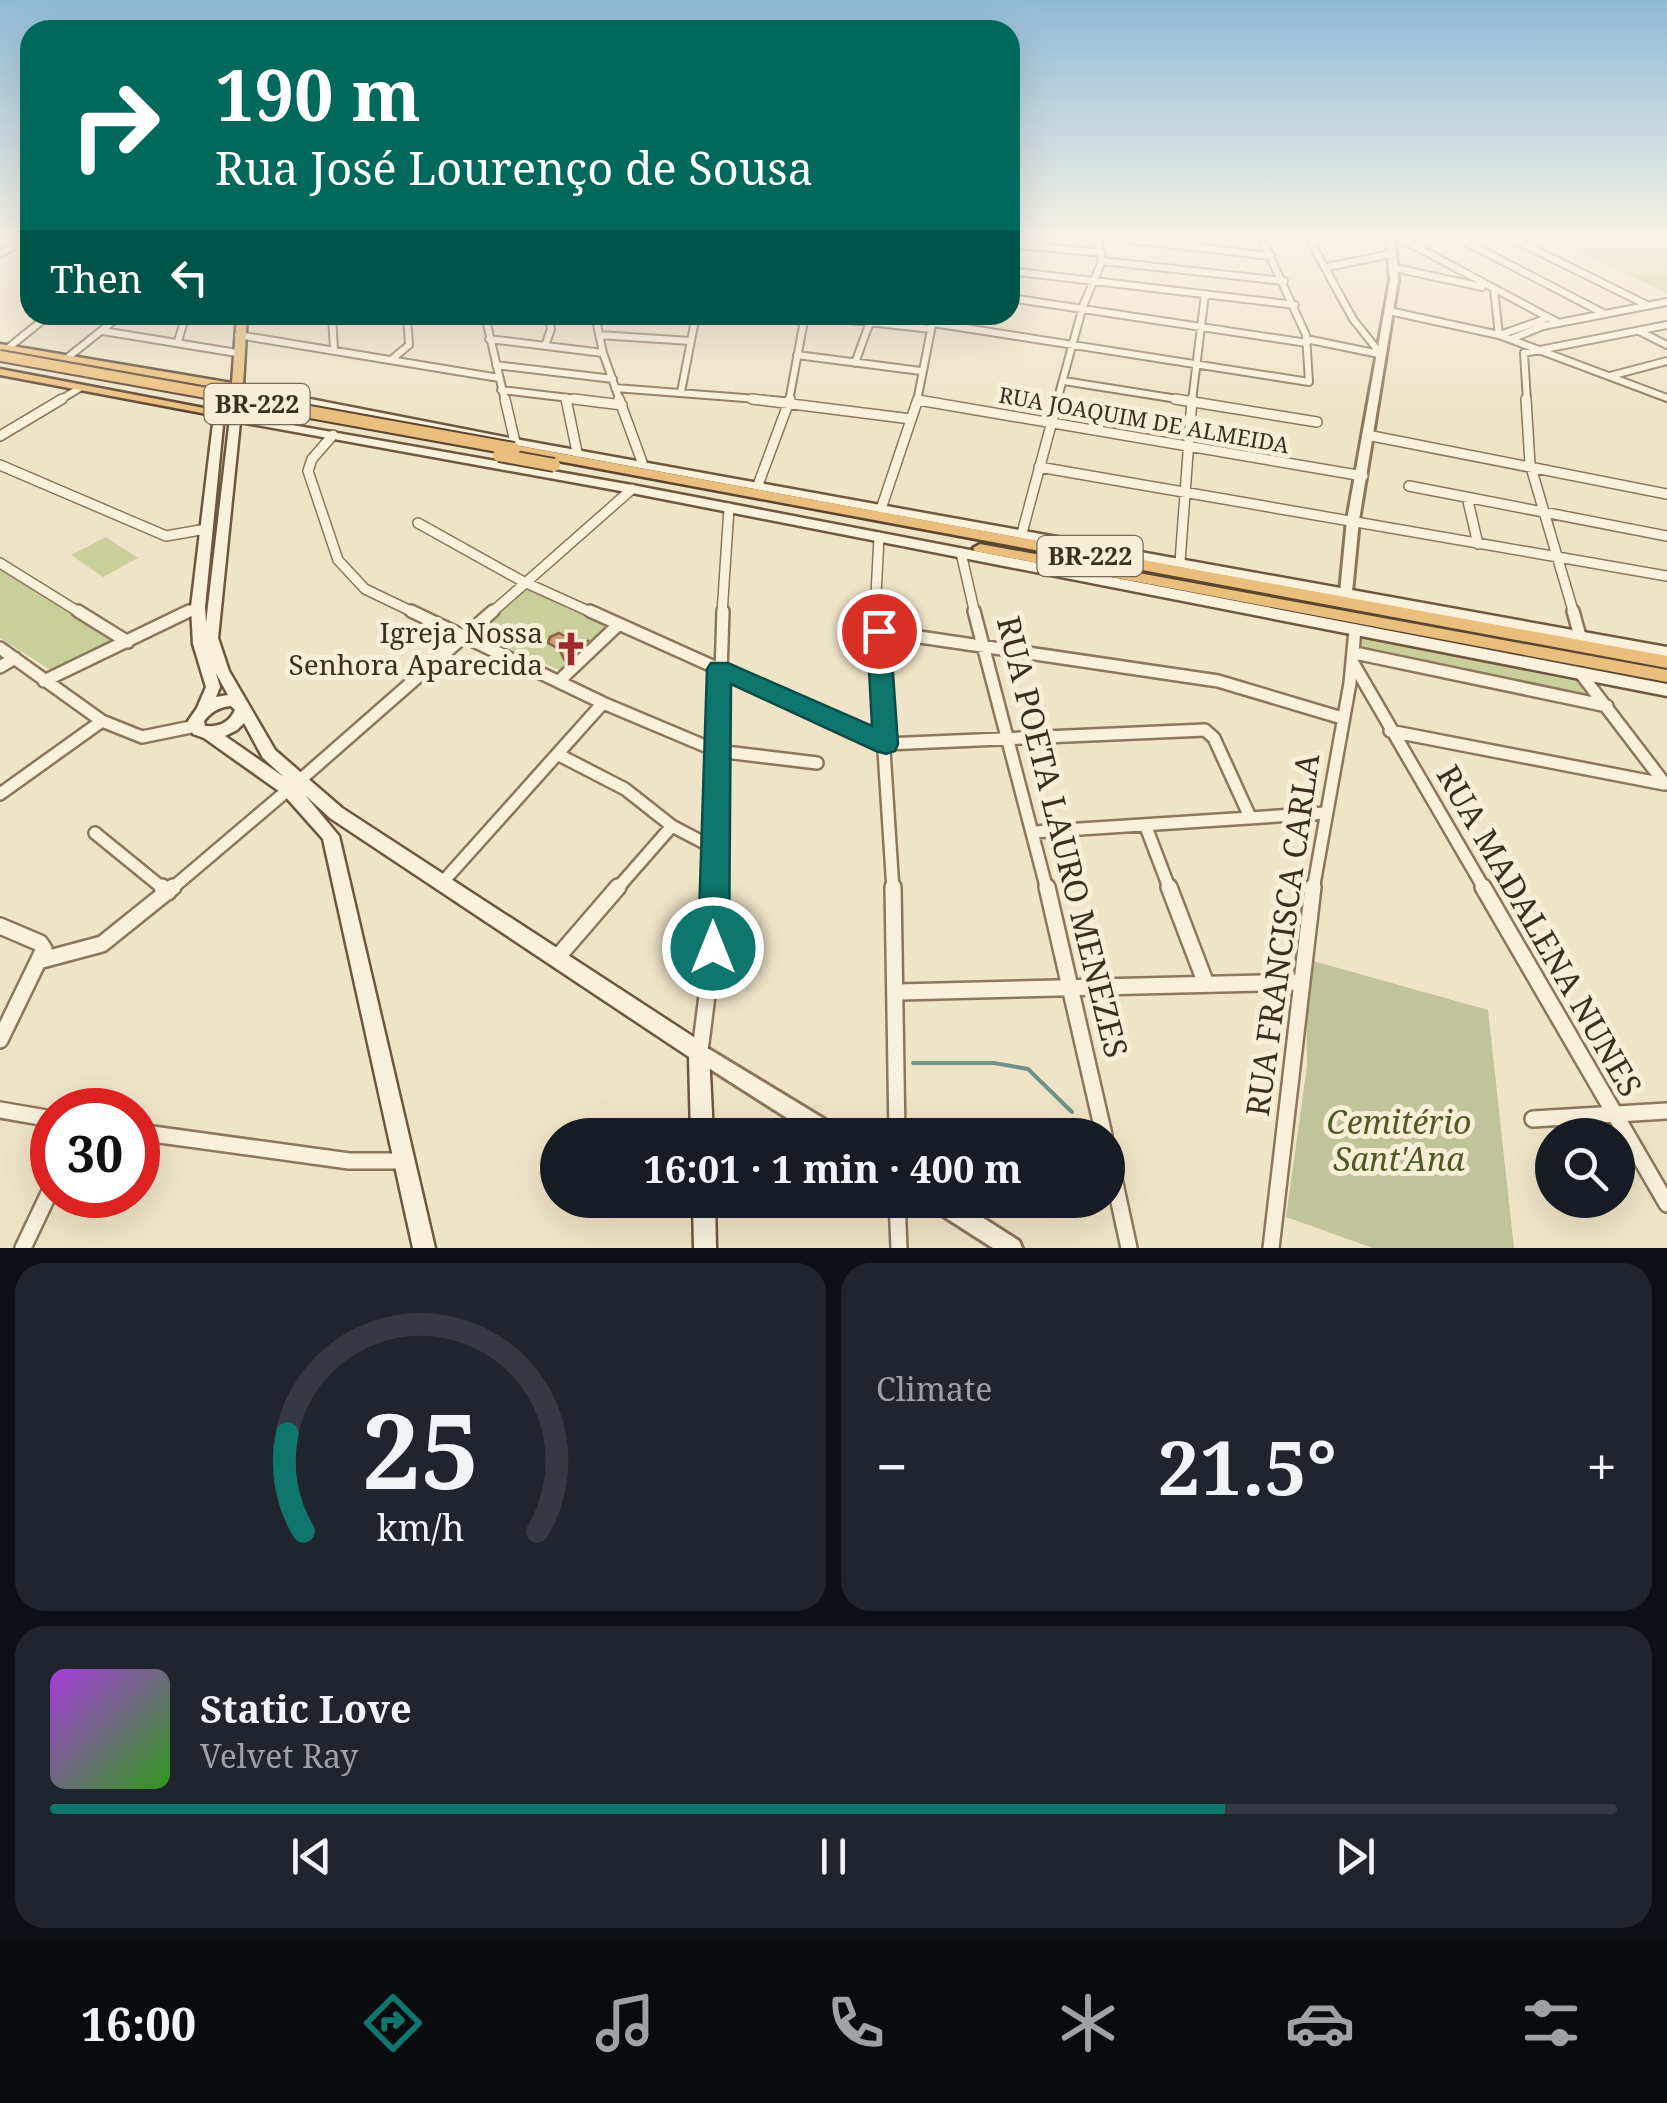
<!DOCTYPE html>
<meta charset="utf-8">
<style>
:root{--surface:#171b24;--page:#20242c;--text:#f1f3f6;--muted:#9ea1a6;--line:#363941;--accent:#0f766e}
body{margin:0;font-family:"Noto Serif",serif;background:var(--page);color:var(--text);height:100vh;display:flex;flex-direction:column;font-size:38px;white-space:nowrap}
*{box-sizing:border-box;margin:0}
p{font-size:32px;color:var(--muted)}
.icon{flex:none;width:55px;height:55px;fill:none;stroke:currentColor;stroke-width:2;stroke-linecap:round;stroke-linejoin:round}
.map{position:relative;height:1248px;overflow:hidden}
.sheet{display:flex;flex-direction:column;gap:15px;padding:15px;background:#0d0f14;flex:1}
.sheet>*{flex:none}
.top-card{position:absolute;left:20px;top:20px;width:1000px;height:305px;border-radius:30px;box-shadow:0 10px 40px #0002;background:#00695c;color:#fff;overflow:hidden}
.controls{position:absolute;left:1535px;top:1118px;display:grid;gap:20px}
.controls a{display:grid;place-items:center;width:100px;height:100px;border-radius:50%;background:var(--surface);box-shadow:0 10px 40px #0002;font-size:50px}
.speed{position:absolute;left:30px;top:1088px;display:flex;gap:20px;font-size:50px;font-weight:700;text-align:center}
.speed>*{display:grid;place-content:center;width:130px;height:130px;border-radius:50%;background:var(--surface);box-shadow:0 10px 40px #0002;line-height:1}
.speed .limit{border:15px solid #d22;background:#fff;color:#111}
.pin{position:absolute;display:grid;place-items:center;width:85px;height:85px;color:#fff;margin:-42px;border:5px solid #fff;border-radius:50%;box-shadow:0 2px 10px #0007}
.me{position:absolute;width:110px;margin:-55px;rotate:0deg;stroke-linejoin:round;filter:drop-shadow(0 0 8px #0008)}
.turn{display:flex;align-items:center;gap:35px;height:210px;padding:0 30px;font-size:45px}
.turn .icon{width:130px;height:130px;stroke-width:2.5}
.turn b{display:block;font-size:70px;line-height:85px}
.then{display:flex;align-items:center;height:95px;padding:0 30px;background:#0003;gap:20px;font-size:38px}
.big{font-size:75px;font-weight:700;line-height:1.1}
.sheet .tile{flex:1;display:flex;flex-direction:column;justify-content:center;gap:15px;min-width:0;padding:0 35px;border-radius:30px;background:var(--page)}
.sheet .dial{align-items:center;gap:0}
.dial svg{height:260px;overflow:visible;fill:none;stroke:var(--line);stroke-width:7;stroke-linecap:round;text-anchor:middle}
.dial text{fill:var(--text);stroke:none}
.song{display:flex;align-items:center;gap:30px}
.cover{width:120px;height:120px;border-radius:15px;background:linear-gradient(135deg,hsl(280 70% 55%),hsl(110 70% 35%))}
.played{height:10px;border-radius:5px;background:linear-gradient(90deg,var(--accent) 75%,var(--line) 75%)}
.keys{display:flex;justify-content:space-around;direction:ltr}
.heat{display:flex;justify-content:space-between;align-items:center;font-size:55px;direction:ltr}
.sheet .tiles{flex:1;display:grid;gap:15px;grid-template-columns:1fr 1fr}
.tile:last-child{grid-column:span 2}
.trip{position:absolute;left:540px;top:1118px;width:585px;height:100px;border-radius:50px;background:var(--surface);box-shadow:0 10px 40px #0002;font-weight:700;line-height:100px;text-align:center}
.menu{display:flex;height:160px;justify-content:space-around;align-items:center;background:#090b0e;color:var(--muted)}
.menu .icon{width:70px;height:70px}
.menu .selected{color:var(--accent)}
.menu b{font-size:45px;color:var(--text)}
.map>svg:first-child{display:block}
.green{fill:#c9cf9b}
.cemetery{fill:#bfc49a}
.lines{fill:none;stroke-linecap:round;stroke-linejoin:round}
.stream{stroke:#6f938a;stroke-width:4}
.building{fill:#cf9f7d;stroke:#8d5f41;stroke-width:2.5}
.minor-far3-casing{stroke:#8d765c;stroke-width:10}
.minor-far2-casing{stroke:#8d765c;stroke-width:12}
.minor-far1-casing{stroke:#8d765c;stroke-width:16}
.minor-casing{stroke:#8d765c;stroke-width:20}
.tertiary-casing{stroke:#8d765c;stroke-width:6}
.secondary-casing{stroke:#6f573f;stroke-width:5}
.trunk-casing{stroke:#5b4430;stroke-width:5}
.minor-far3{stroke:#faf1dc;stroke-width:6}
.minor-far2{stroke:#faf1dc;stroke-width:9}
.minor-far1{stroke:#faf1dc;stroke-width:11}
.minor{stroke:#faf1dc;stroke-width:15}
.tertiary{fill:#faf1dc;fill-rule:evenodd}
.secondary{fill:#faf1dc;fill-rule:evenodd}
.trunk{fill:#eabe7c;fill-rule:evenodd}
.trunk-bridge-far1-casing{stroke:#5b4430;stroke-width:14;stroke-linecap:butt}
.trunk-bridge-casing{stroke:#5b4430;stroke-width:16;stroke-linecap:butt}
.trunk-bridge-far1{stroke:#eabe7c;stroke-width:10}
.trunk-bridge{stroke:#eabe7c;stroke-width:12}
.route{fill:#0f766e;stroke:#0a4d48;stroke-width:2.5}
.labels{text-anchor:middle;stroke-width:10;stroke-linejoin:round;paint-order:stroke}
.far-street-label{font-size:22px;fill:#3d2e20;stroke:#f7eed8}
.shield{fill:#f7eed8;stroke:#756857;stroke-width:2.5}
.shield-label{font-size:25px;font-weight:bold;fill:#3d2e20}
.poi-label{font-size:28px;fill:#3d2e20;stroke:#f7eed8;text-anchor:end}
.near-street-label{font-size:32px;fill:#3d2e20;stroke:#f7eed8}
.near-park-label{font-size:32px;font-style:italic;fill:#4d5a26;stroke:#f7eed8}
</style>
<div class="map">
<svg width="1667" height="1248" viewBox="0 0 1667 1248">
<rect width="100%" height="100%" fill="#f0e4c8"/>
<path class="green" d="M1546,237H1667V293Z
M106,537L138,558L103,577L71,555Z
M0,569L120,642L57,674L0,638Z
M523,588H528L612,626L562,671L476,634Z
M1359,633L1576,675L1587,699L1359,652Z"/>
<path class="cemetery" d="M1306,959L1488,1010L1514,1248H1373L1286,1217L1307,1066Z"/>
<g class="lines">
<path class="stream" d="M913,1063H994L1028,1069L1072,1112"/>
</g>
<path class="building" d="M559,633L575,641H587L565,661L559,649L548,643L550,637Z"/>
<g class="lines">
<g class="minor-far3-casing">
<path id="minor-far3" d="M1107,237L1271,256
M1308,237L1353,319L1380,353
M1398,237L1557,322
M1456,237L1605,314
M1509,237L1647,305
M1311,242L1334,237
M1010,244L1102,253
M0,254L27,237
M1102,261L1284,281
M1327,267L1391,254
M1395,268L1482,287
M1010,271L1295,305
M1494,290L1499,335
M1010,298L1307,343
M1389,311L1499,335L1667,398
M332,315L334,350
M485,315L505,401
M595,315L603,353L620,401
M641,315L696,318
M806,315L931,329
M933,323L1309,382L1306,335L1261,237
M103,331L237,353
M1639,331L1667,345
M238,335L499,378
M599,335L690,341
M1500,335L1545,319
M489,339L603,353
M1306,339L1379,354
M1511,339L1543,326L1667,302
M178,341L186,315
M545,346L551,329L548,315
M7,349L49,315
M797,355L921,371
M67,358L121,315
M391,360L409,345L407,315
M855,363L870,322
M496,365L613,379
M1610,376L1667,361
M1064,381L1190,401
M615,388L783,401
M501,390L594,401
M681,392L696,315
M918,400L927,401
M58,401L80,388
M789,401L805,315
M917,401L934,315
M1057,401L1083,306L1102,261L1097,237
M1192,401L1205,294
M1527,401L1524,353L1667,325"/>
</g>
<g class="minor-far2-casing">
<path id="minor-far2" d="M505,399L515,442
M566,399L577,452
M574,399L622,405
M619,399L642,462
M752,399L911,419
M1175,399L1317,422
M1526,399L1530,464L1574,614
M918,400L1363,476
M333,435L312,459L308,471L338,560L365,589L417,614
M1367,435L1667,494
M0,436L62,399
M0,465L166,536L206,529
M1039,467L1667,576
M758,485L790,399
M1409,486L1667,536
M1467,497L1478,544
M881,509L918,399
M418,523L522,581L595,614
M1022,533L1058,399
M961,553L975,614
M1180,562L1192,399
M0,563L82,614
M184,614L198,607
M490,614L632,489
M722,614L729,508
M875,614L879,537"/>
</g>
<g class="minor-far1-casing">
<path id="minor-far1" d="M78,611L128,642
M411,611L603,703L717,751L817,763
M590,611L886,744L1205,730L1214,738L1250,817
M875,611L893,890
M974,611L1047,890
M1573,611L1580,636
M879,631L1218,681L1342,718
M0,648L102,721L142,737L196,726
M1355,653L1607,706
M1353,663L1485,890
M0,667L15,658
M1581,674L1665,784
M44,681L189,611
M559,681L618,625
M1390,731L1664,784
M559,755L625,789L672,826L714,848
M299,781L493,611
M0,794L102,721
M1146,827L1170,890
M1034,832L1325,813
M95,833L165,890
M441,884L603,703
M170,890L289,789
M616,890L672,826
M714,890L723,611
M1313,890L1350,683L1355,630"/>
</g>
<g class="minor-casing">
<path id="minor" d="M162,887L168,892
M893,887L897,1135
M1047,887L1104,1135
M1169,887L1206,984
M1483,887L1667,1204
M0,926L40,943L44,949L0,1040
M556,959L618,887
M42,960L102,944L173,887
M900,992L1299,982
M700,1051L713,948L714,887
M0,1110L52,1119
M1533,1119L1667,1111
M138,1132L349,1161H405
M1108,1151L1129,1248
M897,1200L899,1248
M23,1248L52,1187
M1271,1248L1313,887"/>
</g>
<g class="tertiary-casing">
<path id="tertiary" d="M1387,237H1395L1398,280L1359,520L1352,592L1346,596L1340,592L1347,520L1390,280Z
M699,1043L839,1128L842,1135H814L693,1058L690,1052L693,1046Z
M926,1200H955L1019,1241L1022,1248H993L929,1207Z"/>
</g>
<g class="secondary-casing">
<path id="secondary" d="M239,385L515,439L1667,647V657L515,445L235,390L234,388Z
M219,412L224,415L205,607L206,623L230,418L235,415L632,485L1667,684V696L632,493L240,422L218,638L229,671L275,750L342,808L706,1045L709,1052L713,1135H691L689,1057L330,818L305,795L339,836L435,1248H413L323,839L283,794L204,738L193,734L188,721L197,708L206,687L193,644L191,607L214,415ZM216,673L228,695L216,697L220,687ZM231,706L235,710C229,723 219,727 205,726L204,721C211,712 219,707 231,706ZM244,723L263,758L284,777L225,736L237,730Z
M693,1200H715L716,1248H694Z"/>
</g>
<g class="trunk-casing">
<path id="trunk" d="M237,315H247L243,386L245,388L239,420L0,375V369L230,413L231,390L0,350V344L232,383Z
M514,445L1667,656V668L510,452L508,449Z
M980,544L1667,670V682L975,551L973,548Z"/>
</g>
<use href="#minor-far3" class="minor-far3"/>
<use href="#minor-far2" class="minor-far2"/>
<use href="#minor-far1" class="minor-far1"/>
<use href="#minor" class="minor"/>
<use href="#tertiary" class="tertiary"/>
<use href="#secondary" class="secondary"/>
<use href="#trunk" class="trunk"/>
<g class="trunk-bridge-far1-casing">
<path id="trunk-bridge-far1" d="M0,356L251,401"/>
</g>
<g class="trunk-bridge-casing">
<path id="trunk-bridge" d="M238,399L514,449
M499,455L554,465"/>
</g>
<use href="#trunk-bridge-far1" class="trunk-bridge-far1"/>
<use href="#trunk-bridge" class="trunk-bridge"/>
</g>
<linearGradient id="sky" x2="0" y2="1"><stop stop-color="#8fbad6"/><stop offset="0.58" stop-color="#f8f3e6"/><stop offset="1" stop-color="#f8f3e6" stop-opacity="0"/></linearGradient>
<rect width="1667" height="412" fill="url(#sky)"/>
<path class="route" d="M879,623L890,631L898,744L895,751L886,754L876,751L731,684L729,948L724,958L713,962L702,958L698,948L707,669L711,663H728L872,726L867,631Z"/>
<defs>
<g id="church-bare" transform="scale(2.7)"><path d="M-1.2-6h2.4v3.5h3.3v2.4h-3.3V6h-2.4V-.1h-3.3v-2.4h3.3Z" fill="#9e2a2b" stroke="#f7eed8" stroke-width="2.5" paint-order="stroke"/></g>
</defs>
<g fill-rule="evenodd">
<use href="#church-bare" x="571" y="649"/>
</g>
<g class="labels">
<g class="far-street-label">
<text transform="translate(1144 420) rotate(10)" y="8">RUA JOAQUIM DE ALMEIDA</text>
</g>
<g class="shield">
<rect x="204.5" y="384" width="105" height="40" rx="8"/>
<rect x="1037.5" y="536" width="105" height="40" rx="8"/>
</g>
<g class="shield-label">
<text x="257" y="413">BR-222</text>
<text x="1090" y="565">BR-222</text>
</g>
<g class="poi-label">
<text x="543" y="643">Igreja Nossa<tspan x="543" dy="32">Senhora Aparecida</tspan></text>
</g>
<g class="near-street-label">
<text transform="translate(1062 837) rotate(76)" y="11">RUA POETA LAURO MENEZES</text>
<text transform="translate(1539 931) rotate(60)" y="11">RUA MADALENA NUNES</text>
<text transform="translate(1283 935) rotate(-82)" y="11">RUA FRANCISCA CARLA</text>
</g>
<g class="near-park-label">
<text x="1399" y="1134">Cemitério<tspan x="1399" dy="37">Sant'Ana</tspan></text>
</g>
</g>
</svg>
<div class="controls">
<a><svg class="icon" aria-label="search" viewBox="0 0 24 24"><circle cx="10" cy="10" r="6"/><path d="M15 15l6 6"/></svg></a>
</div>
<div class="speed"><div class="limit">30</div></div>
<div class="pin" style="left:879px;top:631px;background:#d93025"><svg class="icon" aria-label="arrive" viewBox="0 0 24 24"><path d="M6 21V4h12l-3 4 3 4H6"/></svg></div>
<svg class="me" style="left:713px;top:948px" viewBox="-20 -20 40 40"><circle r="17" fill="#0f766e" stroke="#fff" stroke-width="3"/><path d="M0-11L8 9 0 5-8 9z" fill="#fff"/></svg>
<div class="trip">16:01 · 1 min · 400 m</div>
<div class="top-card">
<div class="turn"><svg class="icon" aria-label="right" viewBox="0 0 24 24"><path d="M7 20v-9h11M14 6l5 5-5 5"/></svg><div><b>190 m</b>Rua José Lourenço de Sousa</div></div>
<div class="then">Then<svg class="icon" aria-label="left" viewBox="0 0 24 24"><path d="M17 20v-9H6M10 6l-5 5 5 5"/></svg></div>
</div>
</div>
<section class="sheet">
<div class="tiles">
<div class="tile dial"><svg viewBox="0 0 100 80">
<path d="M14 69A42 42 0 1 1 86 69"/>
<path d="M14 69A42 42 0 0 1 9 39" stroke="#0f766e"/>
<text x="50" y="56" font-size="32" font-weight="700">25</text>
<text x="50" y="72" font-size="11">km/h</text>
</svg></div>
<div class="tile"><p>Climate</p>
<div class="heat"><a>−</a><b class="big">21.5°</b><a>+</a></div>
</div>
<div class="tile">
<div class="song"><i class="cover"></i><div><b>Static Love</b><p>Velvet Ray</p></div></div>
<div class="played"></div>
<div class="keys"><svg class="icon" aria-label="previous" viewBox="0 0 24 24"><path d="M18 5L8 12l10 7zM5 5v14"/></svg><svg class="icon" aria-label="pause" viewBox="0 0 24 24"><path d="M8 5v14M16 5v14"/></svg><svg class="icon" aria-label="next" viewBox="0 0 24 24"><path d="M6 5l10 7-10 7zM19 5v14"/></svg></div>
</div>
</div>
</section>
<nav class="menu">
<b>16:00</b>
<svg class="icon selected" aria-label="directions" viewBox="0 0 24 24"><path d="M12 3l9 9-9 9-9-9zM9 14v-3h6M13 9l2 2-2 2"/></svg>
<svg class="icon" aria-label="music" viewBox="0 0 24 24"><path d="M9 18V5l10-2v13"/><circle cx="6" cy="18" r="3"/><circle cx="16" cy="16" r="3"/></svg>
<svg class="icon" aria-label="phone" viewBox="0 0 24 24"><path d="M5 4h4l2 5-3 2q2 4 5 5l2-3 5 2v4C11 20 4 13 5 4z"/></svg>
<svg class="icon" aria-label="climate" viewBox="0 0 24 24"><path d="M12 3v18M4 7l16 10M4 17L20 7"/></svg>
<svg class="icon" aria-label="car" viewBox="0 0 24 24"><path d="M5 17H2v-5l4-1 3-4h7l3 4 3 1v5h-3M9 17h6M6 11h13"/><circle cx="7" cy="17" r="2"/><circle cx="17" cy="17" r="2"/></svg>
<svg class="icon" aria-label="filters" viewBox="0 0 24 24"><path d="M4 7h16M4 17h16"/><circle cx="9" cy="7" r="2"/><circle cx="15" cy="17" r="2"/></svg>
</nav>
